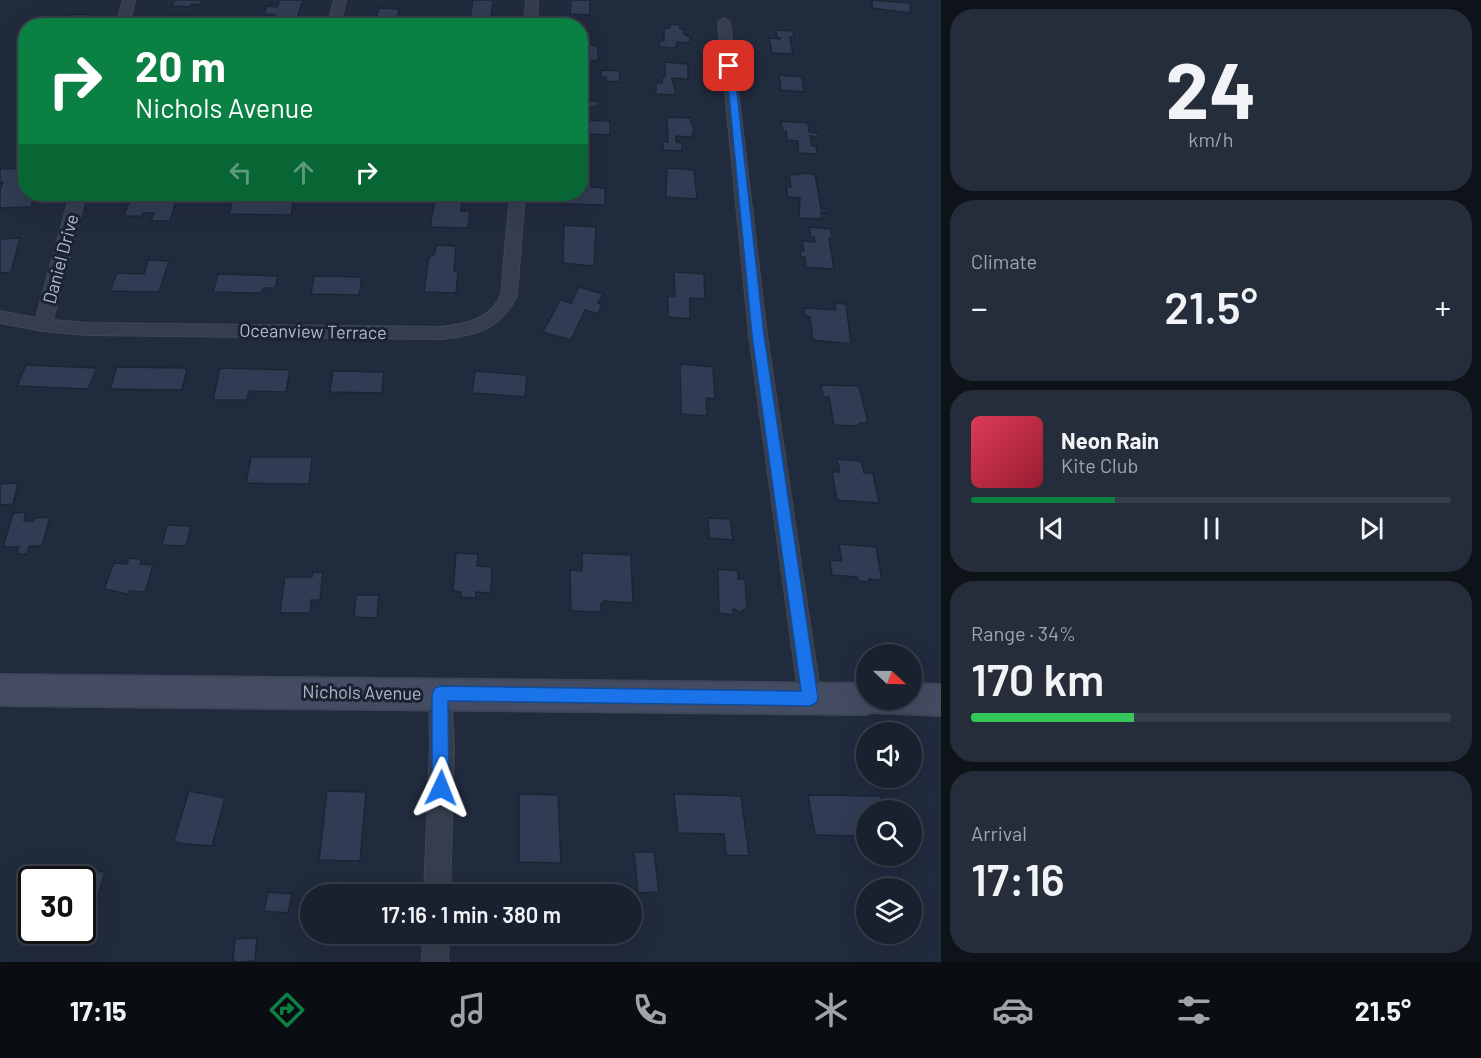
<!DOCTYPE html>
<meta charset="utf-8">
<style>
:root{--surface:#19202e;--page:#262d3a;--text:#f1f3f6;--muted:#9fa3aa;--line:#373e4a;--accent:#0b8043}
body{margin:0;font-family:Barlow,sans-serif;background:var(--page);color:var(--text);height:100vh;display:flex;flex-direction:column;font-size:22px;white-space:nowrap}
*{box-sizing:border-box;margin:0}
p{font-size:20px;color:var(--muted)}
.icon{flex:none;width:33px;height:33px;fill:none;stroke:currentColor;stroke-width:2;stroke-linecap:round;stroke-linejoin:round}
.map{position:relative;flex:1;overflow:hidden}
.details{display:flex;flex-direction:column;gap:9px;padding:9px;background:#0e1219;width:540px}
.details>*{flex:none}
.top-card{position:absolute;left:18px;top:18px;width:570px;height:183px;border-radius:24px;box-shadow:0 6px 24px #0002,0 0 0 2px var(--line);background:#0b8043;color:#fff;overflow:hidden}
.needle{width:39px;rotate:112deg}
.buttons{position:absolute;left:856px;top:644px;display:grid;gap:12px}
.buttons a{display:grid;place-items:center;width:66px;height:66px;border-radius:50%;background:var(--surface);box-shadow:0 6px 24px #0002,0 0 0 2px var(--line);font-size:30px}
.speed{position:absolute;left:18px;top:866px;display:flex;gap:12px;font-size:30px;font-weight:700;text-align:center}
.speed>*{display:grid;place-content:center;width:78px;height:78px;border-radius:50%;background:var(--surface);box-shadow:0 6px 24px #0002,0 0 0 2px var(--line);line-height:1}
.speed .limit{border:3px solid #111;border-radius:9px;background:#fff;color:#111}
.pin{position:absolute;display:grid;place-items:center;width:51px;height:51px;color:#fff;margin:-26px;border-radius:12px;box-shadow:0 3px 9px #0006}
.me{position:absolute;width:66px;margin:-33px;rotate:2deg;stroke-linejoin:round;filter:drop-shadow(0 0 4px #0008)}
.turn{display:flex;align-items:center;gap:21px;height:126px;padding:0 18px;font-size:27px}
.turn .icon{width:78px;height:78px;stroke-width:2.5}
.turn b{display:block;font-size:42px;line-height:51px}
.lanes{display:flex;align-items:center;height:57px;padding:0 18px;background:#0003;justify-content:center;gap:30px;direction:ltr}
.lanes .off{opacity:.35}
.big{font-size:45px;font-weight:600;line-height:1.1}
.details .tile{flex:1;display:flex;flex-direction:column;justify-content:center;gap:9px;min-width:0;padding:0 21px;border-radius:24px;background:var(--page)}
.details .dial{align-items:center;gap:0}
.dial b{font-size:78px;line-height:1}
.song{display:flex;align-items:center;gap:18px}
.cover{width:72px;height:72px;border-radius:9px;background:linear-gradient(135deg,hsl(350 70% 55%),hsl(350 70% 35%))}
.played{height:6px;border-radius:3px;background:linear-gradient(90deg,var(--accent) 30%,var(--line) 30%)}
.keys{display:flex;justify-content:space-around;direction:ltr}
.heat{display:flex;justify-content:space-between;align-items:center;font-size:33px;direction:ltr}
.charge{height:9px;border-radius:4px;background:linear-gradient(90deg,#34c759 34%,var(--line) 0)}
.trip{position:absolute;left:300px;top:884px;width:342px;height:60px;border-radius:30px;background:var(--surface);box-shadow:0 6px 24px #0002,0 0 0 2px var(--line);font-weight:600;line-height:60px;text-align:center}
.tab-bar{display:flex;height:96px;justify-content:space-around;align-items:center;background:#0a0d12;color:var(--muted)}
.tab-bar .icon{width:42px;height:42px}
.tab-bar .selected{color:var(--accent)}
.tab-bar b{font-size:27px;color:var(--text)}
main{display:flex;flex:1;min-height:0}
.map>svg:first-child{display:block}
.building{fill:#303c53;stroke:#1d2535;stroke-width:1.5}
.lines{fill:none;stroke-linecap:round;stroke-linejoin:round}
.minor-casing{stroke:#3f4757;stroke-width:2}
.secondary-casing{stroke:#3f4757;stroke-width:4}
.minor{fill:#363e4e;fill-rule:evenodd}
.secondary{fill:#434c62;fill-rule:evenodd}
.route{fill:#1a73e8;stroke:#114b97;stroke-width:1.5}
.labels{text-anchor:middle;stroke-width:6;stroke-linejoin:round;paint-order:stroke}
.street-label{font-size:18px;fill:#b1b8ca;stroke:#1b2333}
</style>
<main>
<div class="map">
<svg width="941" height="962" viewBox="0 0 941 962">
<rect width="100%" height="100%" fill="#212b3e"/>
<path class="building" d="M175,0H202L200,5L192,4L190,7L171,6Z
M280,0H303L297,18H292L290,26L266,25L269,17H274L275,15L264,14L267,6L277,7Z
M473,0H493L490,26H469Z
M571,0H590V15L570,14Z
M872,0L910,3V13L872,8Z
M379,8L399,9L395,26H374Z
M88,14L84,25L89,26H64L67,15Z
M167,15H187L185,26H164Z
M670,24L680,25V29H684V34L690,37V43L677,42L675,48L659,47V41H664V28H670Z
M776,30L793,31L794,38L790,37L793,54L772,53L769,38L781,39L777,37Z
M580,31H590L591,45L598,46V60L580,63Z
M665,62L688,64V79L672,78L676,95L656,94V83H662V77H665Z
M601,70L620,71L619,82L606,81V77H601Z
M779,75L802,77L804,92L781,90Z
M580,76L591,77L590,101H598V107L580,106Z
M667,117L691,118L692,126L694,127L692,137L676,136V142L682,143V151L663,150V142H668Z
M584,120L610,121V135L591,134V150L580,149V124H584Z
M781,121L808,123L809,132L818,133V137L810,136L812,146H816L817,154L798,153V141L787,140L786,131H783Z
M26,168V194H35L31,207L0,208V190L3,182H0V169Z
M667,168L694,170L697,199L666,197Z
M799,173L815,174L821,209H826V213L821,212L822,219L799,218L800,198L788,197L786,186L791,187L789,174L799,175Z
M580,174L591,175V187L605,188V205L566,204V194H580Z
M442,194H463L461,211H470L468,228L430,227L435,198H441Z
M131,197L177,198L170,221H151L154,213H143L142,216H124Z
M233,199H294L291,215L229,214Z
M564,225L596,227L594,266L563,263Z
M809,227L831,229L832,238H829L834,269L806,267L805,257H801L800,251H804L802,241L815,242L814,237H811Z
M20,238L11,272L0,273V239Z
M437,245L456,246L454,271L458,272L456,293L424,292L429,257L434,254Z
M148,260L169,261L159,292L110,291L117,273L144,274Z
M674,272L704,274L705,299L690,298V319L668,317V296H675Z
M218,274L278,276L275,288H263L262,293L213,292Z
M314,276L362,277L359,295L311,294Z
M579,287L603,294L598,303L602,304L598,314L585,310L571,340L543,332L560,300L571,303Z
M835,303L846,304L851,344L813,340L810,317L805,316L804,308L836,310Z
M680,364L713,367L715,399L706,398L707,416L681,414Z
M26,365L97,368L88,389L17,386Z
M117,367L185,368L187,370L182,390L110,389Z
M220,368L290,370L286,392L249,391L247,400H213Z
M333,371L384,372L382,393L330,392Z
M475,371L527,375L525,397L472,393Z
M821,385L859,386L868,423H860L858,426L834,425L829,397H823Z
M251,457H312L309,484L246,483Z
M837,459L861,461L864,473H873L879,503L837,500L832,472H840Z
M18,483L13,504L0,505V484Z
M26,512L24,521H33L34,518L50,517L42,546H29L27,554H16L19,547H3L13,513Z
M708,518L730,519L733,540L709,538Z
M167,525L191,526L186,546L162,545Z
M839,544L876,547L882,580L869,579V582L858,581L857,577L832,575L830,560L842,561Z
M456,553L478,554L477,566L492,567L491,593L476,592V598L461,597V592L453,591Z
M582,553L631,555L633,603L604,601L601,604V612L571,611L570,570L582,571Z
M129,558L142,559L140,564L153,565L145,592L130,591L127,594L104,589L114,563L127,564Z
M718,569L738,571V579H745L747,610H742V613L733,609V615L719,613Z
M313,572H323L320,600H311L310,613H280L285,577H312Z
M356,595H379L377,618L354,617Z
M189,791L225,798L212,846L178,843L174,840Z
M327,791L366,792L360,861L319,860Z
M519,794L558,795L561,863L519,862Z
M674,794L741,796L749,856L726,855L724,834L678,833Z
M808,795L880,796L884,810H867V836L815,835Z
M634,852H654L659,892L638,893Z
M55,868L105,872L96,903L82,902V879H52Z
M268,892L292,894L288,913L264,911Z
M257,938L255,961L236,962L233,959L235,939Z"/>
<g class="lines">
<g class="minor-casing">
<path id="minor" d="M123,0H135L129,26H116Z
M334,0H346L340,26H327Z
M526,0H538L537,26H524Z
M724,18L730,22L767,335L821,698L818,705L810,708L802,705L799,698L749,335L718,22Z
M70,194H86L53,320L86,323L441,327C466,324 490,320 501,295L510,194H525L517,295C503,328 475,336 441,339L86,335L43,331L0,323V311L36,318Z
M440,684L448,687L451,694L454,746L450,894H424L430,746L429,694L432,687Z
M423,933H449L448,962H422Z"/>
</g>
<g class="secondary-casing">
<path id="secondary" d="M0,675L867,684V699H912V684L941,685V715L872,712L867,714L0,705Z"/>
</g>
<use href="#minor" class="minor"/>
<use href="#secondary" class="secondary"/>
</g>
<path class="route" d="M726,64L734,66L764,335L818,698L816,703L810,706L448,701L449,788L447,794L441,797L435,794L432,788V694L435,688L440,686L801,691L752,335Z"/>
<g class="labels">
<g class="street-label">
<text transform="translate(61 259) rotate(-75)" y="6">Daniel Drive</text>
<text transform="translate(313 332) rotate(1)" y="6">Oceanview Terrace</text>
<text transform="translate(362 693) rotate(1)" y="6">Nichols Avenue</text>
</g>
</g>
</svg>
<div class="buttons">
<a><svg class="needle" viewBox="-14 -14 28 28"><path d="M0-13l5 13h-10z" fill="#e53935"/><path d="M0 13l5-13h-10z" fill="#9fa3aa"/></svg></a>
<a><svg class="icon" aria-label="sound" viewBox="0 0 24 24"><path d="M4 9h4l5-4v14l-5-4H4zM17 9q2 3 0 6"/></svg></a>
<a><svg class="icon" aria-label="search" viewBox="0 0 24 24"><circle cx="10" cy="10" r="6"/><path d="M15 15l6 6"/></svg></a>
<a><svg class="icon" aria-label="layers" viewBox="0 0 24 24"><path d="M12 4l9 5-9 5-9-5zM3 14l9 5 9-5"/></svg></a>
</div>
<div class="speed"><div class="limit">30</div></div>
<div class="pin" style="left:729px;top:66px;background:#d93025"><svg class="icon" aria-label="arrive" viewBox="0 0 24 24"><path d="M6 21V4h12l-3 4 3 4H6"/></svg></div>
<svg class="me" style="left:441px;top:788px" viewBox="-20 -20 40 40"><path d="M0-17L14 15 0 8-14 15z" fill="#1a73e8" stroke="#fff" stroke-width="4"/></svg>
<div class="trip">17:16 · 1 min · 380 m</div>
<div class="top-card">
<div class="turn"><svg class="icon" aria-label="right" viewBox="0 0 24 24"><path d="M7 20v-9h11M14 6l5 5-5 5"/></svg><div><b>20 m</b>Nichols Avenue</div></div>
<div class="lanes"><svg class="icon off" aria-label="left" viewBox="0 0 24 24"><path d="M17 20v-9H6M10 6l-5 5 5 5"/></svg><svg class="icon off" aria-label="ahead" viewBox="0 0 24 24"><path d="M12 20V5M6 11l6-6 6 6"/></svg><svg class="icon" aria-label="right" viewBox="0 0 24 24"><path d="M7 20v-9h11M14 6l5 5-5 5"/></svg></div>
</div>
</div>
<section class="details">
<div class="tile dial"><b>24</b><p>km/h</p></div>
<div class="tile"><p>Climate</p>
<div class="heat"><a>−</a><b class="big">21.5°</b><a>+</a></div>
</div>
<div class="tile">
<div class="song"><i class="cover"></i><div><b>Neon Rain</b><p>Kite Club</p></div></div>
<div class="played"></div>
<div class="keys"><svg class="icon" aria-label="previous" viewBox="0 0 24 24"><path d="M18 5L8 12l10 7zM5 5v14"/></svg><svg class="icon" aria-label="pause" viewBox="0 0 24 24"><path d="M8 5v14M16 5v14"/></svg><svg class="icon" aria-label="next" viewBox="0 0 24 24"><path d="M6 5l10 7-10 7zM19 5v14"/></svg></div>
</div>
<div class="tile"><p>Range · 34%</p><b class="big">170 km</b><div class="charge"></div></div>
<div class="tile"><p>Arrival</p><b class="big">17:16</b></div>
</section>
</main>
<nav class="tab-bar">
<b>17:15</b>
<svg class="icon selected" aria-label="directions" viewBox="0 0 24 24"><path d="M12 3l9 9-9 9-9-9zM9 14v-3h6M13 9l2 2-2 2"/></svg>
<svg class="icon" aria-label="music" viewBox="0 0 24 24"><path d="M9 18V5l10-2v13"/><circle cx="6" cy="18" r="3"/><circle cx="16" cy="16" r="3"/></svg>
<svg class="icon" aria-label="phone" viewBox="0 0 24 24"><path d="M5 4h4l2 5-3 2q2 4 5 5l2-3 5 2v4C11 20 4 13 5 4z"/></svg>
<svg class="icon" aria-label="climate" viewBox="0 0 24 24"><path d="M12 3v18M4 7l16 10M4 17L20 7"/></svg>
<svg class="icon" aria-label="car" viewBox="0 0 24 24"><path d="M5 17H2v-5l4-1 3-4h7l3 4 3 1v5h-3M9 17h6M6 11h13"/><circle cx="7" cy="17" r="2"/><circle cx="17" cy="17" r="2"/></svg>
<svg class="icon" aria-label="filters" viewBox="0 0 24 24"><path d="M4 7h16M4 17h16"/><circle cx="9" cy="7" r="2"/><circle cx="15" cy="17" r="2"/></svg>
<b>21.5°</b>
</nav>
